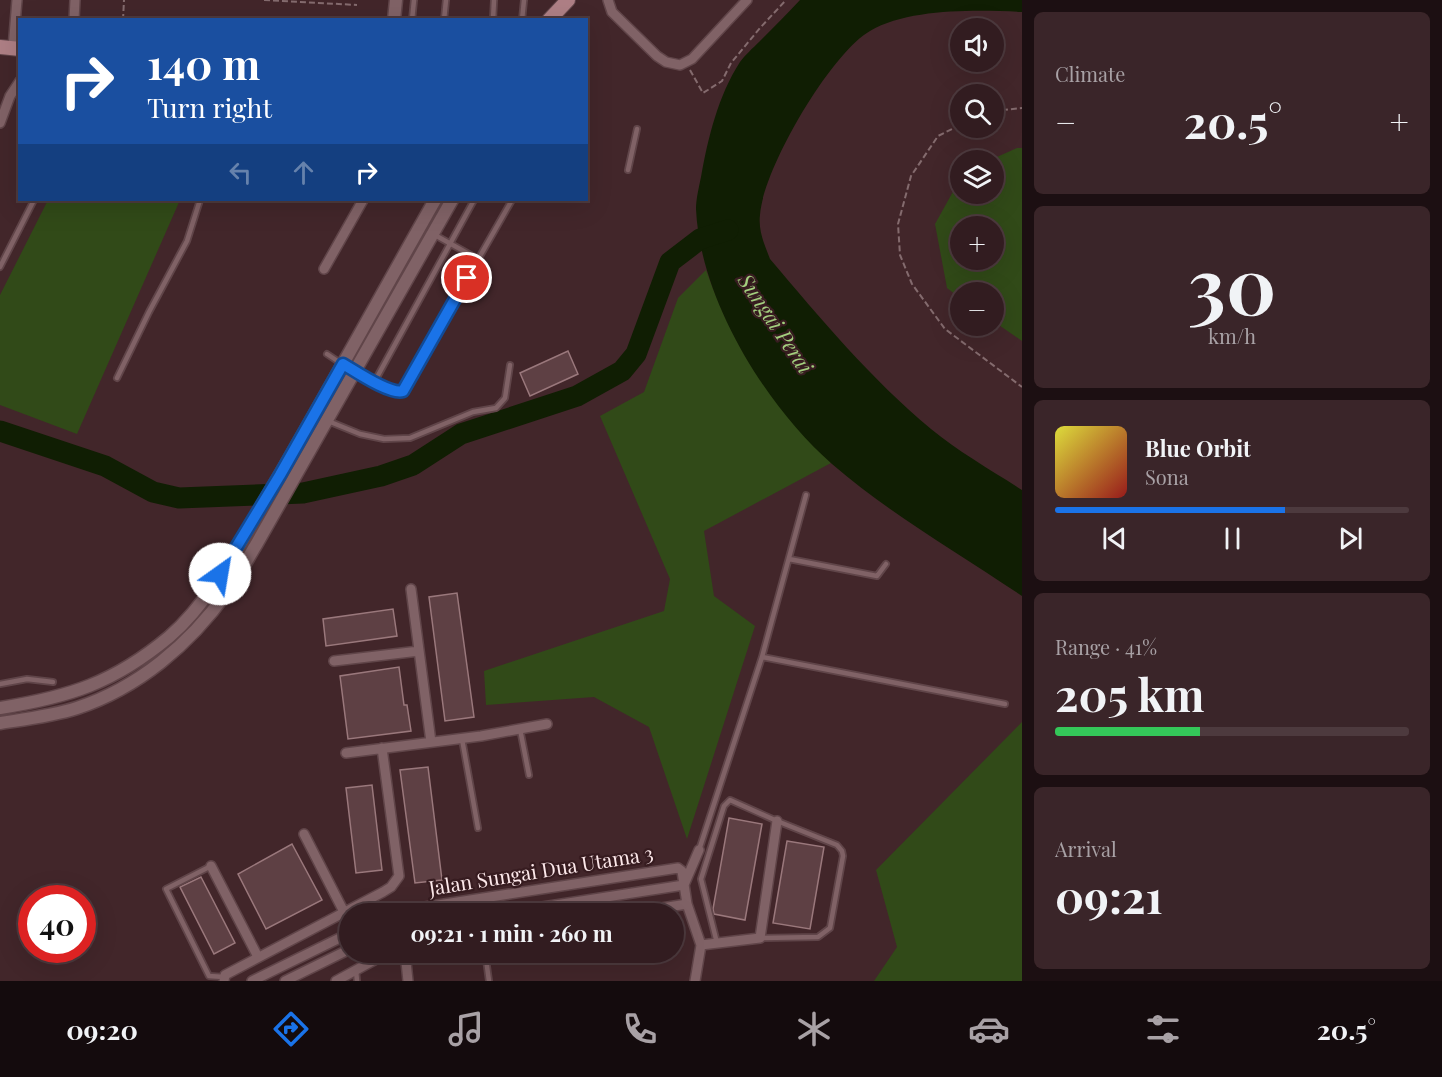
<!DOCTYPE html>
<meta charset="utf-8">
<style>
:root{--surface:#321c20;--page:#3a2529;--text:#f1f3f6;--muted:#a8a1a5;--line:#4d3a3e;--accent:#1a73e8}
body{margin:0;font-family:"Playfair Display",serif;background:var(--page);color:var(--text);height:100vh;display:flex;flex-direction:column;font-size:22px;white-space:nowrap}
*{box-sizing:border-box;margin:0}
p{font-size:20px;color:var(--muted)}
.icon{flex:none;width:33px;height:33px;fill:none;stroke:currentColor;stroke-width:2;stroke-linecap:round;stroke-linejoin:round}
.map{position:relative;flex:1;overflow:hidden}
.panel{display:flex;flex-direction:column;gap:12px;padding:12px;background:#1c0f12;width:420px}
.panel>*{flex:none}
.hud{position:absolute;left:18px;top:18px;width:570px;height:183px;border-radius:0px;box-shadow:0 6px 24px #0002,0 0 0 2px var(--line);background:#1a4fa0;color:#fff;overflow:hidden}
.tools{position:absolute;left:950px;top:18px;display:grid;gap:12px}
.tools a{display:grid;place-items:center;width:54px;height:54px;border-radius:50%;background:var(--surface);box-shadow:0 6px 24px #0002,0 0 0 2px var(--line);font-size:30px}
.speed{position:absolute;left:18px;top:885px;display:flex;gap:12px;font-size:30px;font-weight:700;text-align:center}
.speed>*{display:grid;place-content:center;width:78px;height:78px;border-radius:50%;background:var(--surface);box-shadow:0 6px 24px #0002,0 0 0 2px var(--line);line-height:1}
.speed .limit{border:9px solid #d22;background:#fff;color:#111}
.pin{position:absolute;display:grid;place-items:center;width:51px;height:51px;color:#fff;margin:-26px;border:3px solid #fff;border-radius:50%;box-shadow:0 2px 6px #0007}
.me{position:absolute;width:66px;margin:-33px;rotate:32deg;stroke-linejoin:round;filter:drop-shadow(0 0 4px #0008)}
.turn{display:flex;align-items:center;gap:21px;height:126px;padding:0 30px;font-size:27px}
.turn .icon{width:78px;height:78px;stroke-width:2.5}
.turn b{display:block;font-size:42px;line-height:51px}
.lanes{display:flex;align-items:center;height:57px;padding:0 30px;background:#0003;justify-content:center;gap:30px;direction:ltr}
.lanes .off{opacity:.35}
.big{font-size:45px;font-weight:700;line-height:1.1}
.panel .tile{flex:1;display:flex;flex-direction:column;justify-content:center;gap:9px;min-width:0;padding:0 21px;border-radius:9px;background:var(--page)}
.panel .dial{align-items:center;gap:0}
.dial b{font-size:78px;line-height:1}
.song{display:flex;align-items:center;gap:18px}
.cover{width:72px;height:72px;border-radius:9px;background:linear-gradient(135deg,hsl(60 70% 55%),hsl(0 70% 35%))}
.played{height:6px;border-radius:3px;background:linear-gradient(90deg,var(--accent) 65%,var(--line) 65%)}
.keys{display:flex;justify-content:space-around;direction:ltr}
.heat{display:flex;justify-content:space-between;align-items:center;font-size:33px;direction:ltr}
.charge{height:9px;border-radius:4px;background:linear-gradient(90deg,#34c759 41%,var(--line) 0)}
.trip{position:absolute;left:339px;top:903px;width:345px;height:60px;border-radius:30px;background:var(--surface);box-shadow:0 6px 24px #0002,0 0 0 2px var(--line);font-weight:700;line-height:60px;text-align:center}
.dock{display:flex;height:96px;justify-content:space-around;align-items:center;background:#140b0d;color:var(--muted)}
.dock .icon{width:42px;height:42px}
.dock .active{color:var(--accent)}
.dock b{font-size:27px;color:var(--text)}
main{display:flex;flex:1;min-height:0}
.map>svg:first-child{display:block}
.green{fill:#314a18;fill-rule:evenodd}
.water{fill:#101e03}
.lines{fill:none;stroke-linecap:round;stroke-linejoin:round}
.river{stroke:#101e03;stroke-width:21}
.building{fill:#5e4044;stroke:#9a787c;stroke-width:1.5}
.service-casing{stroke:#604549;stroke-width:8}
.minor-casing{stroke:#604549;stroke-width:12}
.tertiary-casing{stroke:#604549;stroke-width:15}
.secondary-casing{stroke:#604549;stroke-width:16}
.path{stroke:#846b6e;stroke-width:2;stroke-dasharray:6 3;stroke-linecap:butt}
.service{stroke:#806266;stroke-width:4.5}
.minor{stroke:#806266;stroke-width:9}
.tertiary{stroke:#806266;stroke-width:12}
.secondary{stroke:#ae7f85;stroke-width:14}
.route-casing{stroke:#114b97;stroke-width:15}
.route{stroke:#1a73e8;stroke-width:10}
.labels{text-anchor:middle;stroke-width:4.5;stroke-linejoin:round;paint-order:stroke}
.street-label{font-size:20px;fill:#fce8ea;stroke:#371c20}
.water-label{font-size:21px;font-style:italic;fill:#a3cf7e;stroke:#371c20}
</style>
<main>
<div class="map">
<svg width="1022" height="981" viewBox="0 0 1022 981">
<rect width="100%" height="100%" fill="#42262a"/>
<path class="green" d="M1017,148H1022V341L993,321V292H960V298L947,288L935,224L960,179V194H993V160H990ZM960,226H993V260H960Z
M48,200H180L77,434L0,405V295Z
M706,270C721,312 740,353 767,389C786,416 809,439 831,463L704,531L714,596L755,626L687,839L649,727L594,697L486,705L484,671L664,611L670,579L600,416L644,392L678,298Z
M1022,722V981H874L897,947L876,870Z"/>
<path class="water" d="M800,0H1022V12C978,10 909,8 870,31C830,54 763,169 760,215C758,231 765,246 770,259C820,318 871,379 931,429C959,452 991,470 1022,490V596C958,553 890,514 832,464C765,405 700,299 696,209C696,199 699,187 701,177C708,138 718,96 740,62C745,55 753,48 759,42C773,28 787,14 800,0Z"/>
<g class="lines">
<path class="river" d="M0,431L105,466L153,492L179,498L303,493L381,476L413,465L461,434L577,396L622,371L636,354L670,262L700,239L728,230"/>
</g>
<path class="building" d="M568,351L578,374L530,396L520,373Z
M457,593L474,717L445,721L429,597Z
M393,609L397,636L326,646L323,619Z
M399,667L404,705H407L411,731L348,739L340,676Z
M428,767L442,880L415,883L400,770Z
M372,785L382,870L356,873L346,788Z
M729,818L762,824L745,920L714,914L713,909Z
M787,841L824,847L810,929L773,923Z
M292,844L322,900L266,929L238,874Z
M201,877L235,943L214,954L180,887Z"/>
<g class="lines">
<g class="service-casing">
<path id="service" d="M412,20L414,0
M444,20L446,0
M493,20L494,0
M522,20L524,0
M628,170L637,129
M433,234L478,259
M0,267L34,200
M327,354L342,364
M355,371L373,381L376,379L474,200
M117,378L149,312L187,241L200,200
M373,381L396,392L403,391L512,200
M328,421L360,434L384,439L410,438L473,412L496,408L505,398L510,365
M789,559L877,576L886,564
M762,657L1005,704
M0,684L27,679L53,682
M520,729L529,775
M462,739L478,828
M699,850L762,657L806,495
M211,866L166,889L209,976L224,977
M717,943L701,879L724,806L730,800L777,821L837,845L842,851L843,856L830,928L818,937L760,938
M485,952L489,981
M356,970L357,981"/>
</g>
<g class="minor-casing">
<path id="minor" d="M608,0L612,12L657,56L666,62L680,65L692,59L747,0
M74,20L75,0
M13,48L17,0
M0,123L10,96L20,81
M324,269L363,200
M411,589L431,742
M334,661L419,651
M346,753L481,736L547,724
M304,834L344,912
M211,866L258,957
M684,885L699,850
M392,914L399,911L678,868L682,871L687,904L701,945L695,981
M497,914L684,885
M624,914L687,904
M701,945L760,938L777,821
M405,952L408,981
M224,981L225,975L383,892L391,887L399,876L382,748
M252,981L350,933
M285,981L350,949
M336,981L389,952"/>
</g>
<g class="tertiary-casing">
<path id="tertiary" d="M394,20L396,0
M0,708C69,697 114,683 169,637C212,600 241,541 270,492C326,396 380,297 435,200
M0,723C26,719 52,716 77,708C138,688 190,644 227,592C238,578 246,561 256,545L452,200"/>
</g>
<g class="secondary-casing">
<path id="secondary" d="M549,20L568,0
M0,47L20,49"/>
</g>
<path class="path" d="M264,0L357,5
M123,20L124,0
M690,70L703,93L722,81L731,63L760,28L786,0
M993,111L1022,108
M960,125L938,136L911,176L898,224L900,255L912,284L945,329L1022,387"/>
<use href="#service" class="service"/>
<use href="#minor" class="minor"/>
<use href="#tertiary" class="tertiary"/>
<use href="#secondary" class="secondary"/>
</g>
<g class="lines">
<g class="route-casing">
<path id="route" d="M220,574L280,475L343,364C355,371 390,395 403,391L467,278"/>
</g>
<use href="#route" class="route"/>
</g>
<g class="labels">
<g class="street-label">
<text transform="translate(541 871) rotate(-9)" y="7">Jalan Sungai Dua Utama 3</text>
</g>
<g class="water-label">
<text transform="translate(775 324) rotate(56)" y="7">Sungai Perai</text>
</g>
</g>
</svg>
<div class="tools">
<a><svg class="icon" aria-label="sound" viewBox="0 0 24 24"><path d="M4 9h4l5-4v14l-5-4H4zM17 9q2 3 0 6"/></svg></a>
<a><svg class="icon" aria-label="search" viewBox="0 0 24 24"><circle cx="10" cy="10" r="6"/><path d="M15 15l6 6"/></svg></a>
<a><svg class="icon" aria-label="layers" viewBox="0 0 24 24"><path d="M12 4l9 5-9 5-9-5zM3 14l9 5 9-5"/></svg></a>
<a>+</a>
<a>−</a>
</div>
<div class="speed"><div class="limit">40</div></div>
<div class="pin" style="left:467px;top:278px;background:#d93025"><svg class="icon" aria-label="arrive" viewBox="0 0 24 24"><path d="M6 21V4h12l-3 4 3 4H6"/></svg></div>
<svg class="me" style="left:220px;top:574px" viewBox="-20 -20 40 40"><circle r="19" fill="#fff"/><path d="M0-13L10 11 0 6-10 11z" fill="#1a73e8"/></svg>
<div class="trip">09:21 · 1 min · 260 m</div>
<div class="hud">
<div class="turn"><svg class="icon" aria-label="right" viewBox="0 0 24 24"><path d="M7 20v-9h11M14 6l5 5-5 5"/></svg><div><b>140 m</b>Turn right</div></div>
<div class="lanes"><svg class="icon off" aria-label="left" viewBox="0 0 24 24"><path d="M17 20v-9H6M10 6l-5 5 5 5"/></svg><svg class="icon off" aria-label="ahead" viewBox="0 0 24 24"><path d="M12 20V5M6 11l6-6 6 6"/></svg><svg class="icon" aria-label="right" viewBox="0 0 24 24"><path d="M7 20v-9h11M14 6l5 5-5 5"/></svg></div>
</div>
</div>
<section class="panel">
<div class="tile"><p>Climate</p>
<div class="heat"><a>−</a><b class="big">20.5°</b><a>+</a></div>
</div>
<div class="tile dial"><b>30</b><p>km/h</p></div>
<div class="tile">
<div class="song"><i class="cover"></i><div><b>Blue Orbit</b><p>Sona</p></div></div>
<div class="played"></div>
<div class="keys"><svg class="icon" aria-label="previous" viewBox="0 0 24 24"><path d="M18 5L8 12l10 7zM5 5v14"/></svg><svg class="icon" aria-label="pause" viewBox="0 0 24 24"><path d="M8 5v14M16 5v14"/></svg><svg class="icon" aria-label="next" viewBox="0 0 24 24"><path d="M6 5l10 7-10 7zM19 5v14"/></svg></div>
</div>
<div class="tile"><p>Range · 41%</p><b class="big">205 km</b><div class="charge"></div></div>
<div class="tile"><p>Arrival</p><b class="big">09:21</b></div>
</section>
</main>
<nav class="dock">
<b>09:20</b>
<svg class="icon active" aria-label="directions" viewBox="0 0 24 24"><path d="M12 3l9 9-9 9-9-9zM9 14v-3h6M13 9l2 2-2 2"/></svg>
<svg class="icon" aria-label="music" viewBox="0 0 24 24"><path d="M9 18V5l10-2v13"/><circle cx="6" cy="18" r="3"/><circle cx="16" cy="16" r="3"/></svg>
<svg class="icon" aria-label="phone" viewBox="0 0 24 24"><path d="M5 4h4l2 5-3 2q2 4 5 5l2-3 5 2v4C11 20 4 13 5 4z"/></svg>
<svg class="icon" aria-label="climate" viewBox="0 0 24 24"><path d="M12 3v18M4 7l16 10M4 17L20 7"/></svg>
<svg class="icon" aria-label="car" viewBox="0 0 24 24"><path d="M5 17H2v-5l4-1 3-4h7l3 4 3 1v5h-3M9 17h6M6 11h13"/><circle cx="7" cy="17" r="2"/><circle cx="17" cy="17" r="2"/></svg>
<svg class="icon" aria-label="filters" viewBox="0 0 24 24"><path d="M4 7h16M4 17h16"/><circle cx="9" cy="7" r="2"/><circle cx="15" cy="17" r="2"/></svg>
<b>20.5°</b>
</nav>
